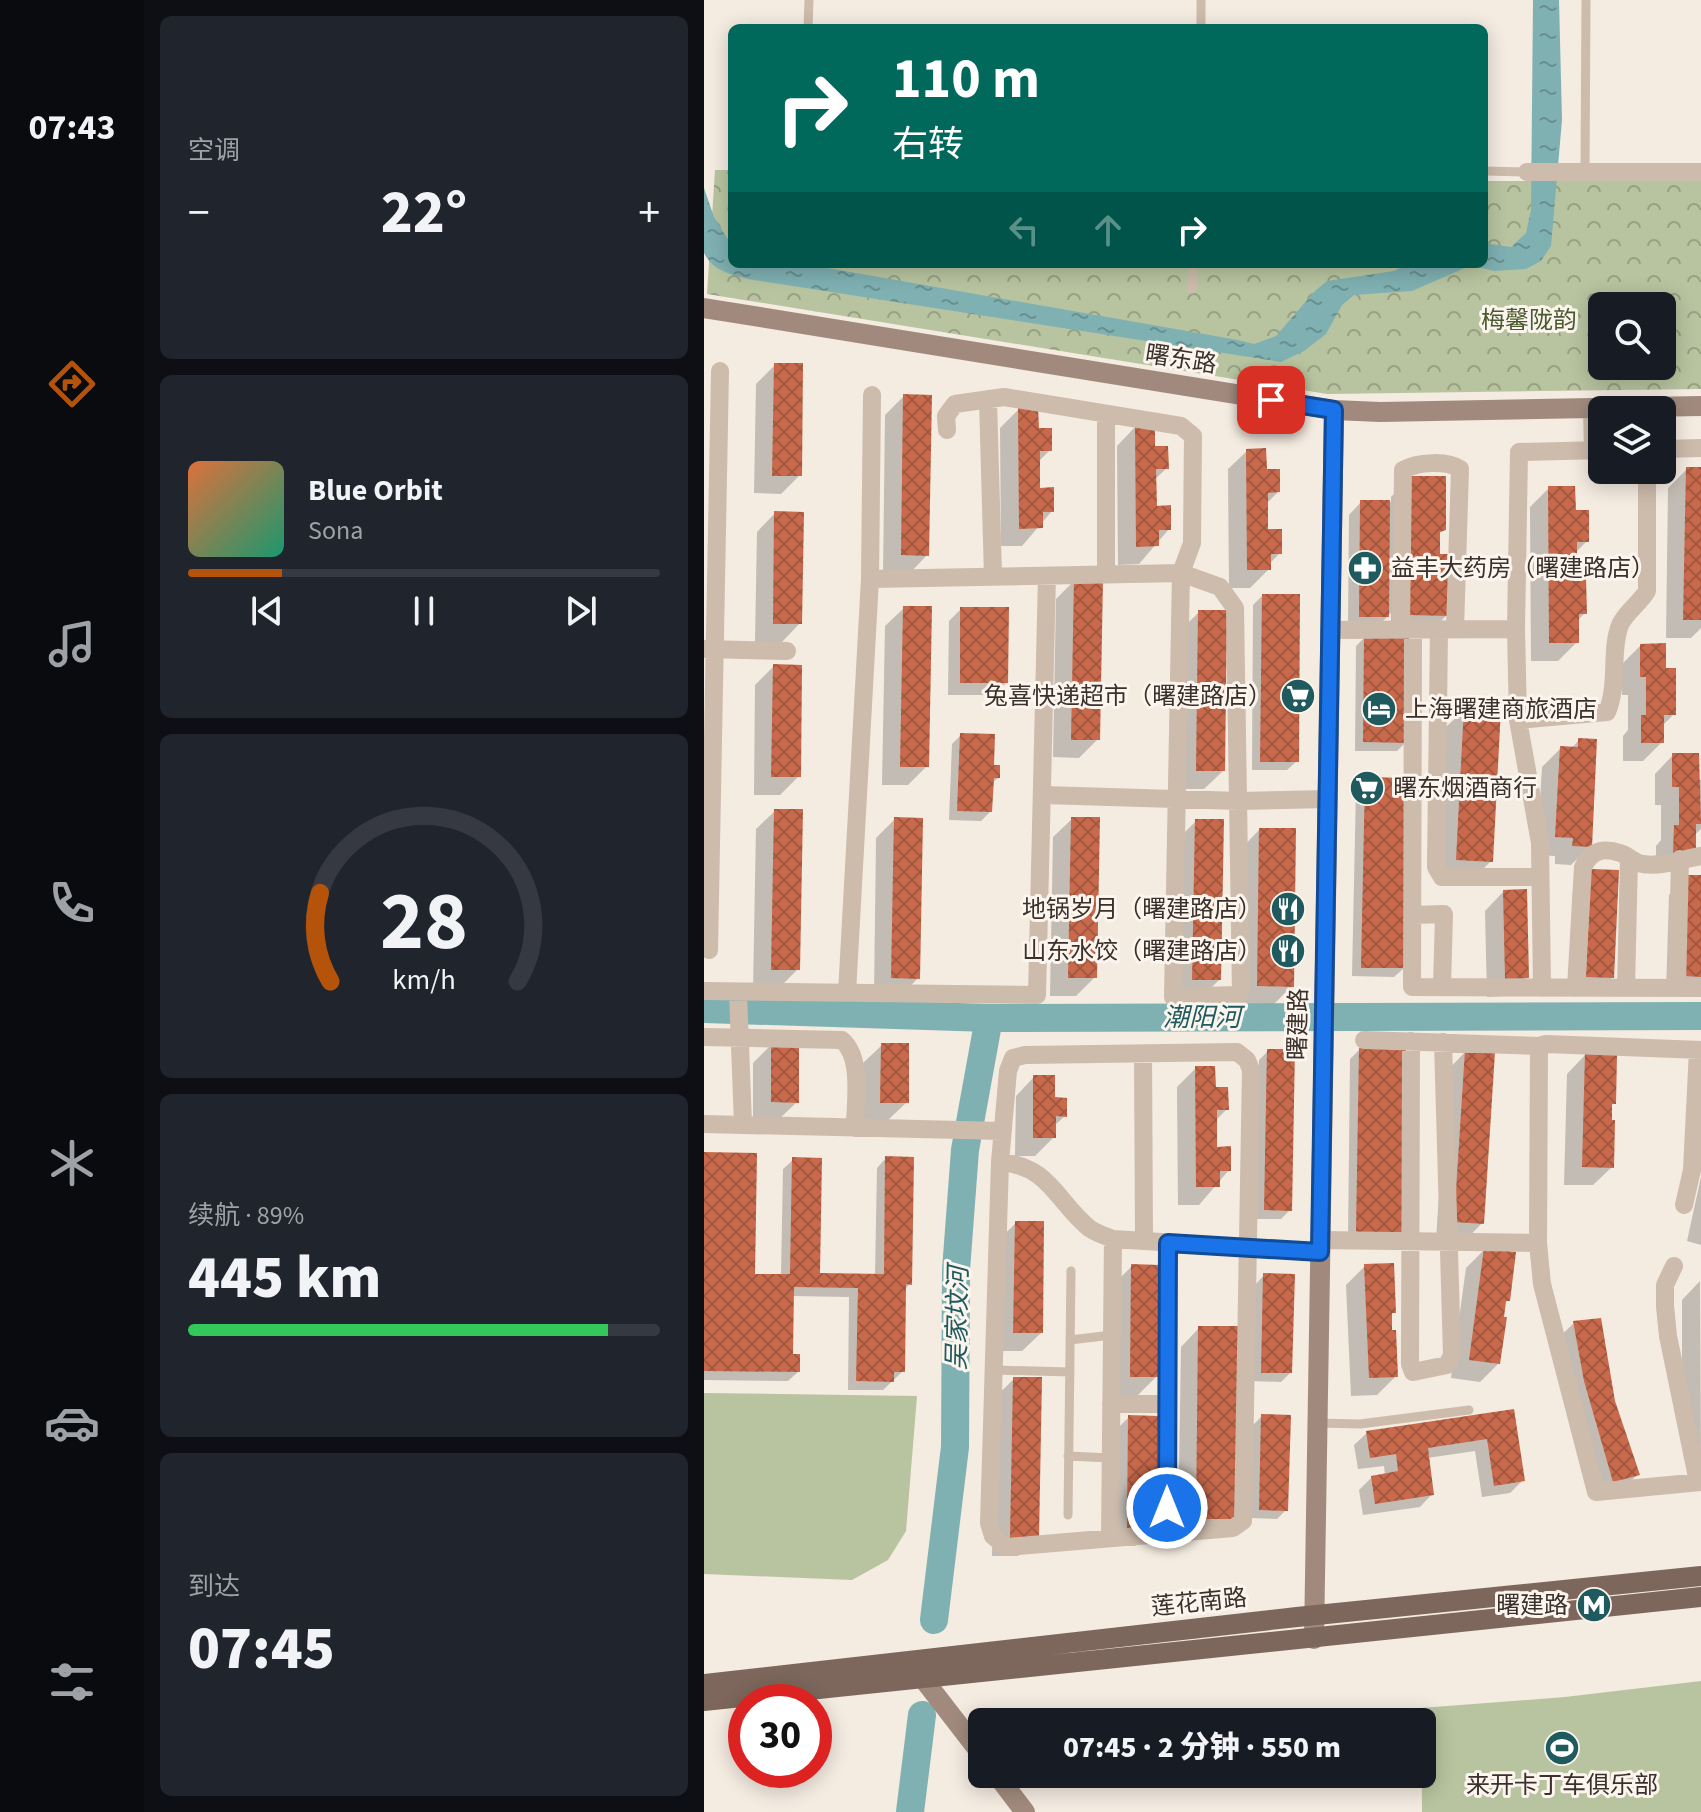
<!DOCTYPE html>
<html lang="zh">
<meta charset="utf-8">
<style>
:root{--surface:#171b24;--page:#20242c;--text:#f1f3f6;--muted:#9ea1a6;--line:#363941;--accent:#b45309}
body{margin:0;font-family:"Source Sans 3","Noto Sans SC",sans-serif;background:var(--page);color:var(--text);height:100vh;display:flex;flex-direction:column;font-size:30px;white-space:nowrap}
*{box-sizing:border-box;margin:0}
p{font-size:26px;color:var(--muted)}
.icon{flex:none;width:44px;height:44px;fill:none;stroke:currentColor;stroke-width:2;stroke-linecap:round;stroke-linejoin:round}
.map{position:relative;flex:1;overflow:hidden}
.sheet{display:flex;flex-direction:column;gap:16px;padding:16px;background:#0d0f14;width:560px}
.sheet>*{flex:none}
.top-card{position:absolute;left:24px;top:24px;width:760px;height:244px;border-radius:12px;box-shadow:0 4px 20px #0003;background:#00695c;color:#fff;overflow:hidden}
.fabs{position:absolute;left:884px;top:292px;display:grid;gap:16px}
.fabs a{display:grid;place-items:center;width:88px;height:88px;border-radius:12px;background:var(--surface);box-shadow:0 4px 20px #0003;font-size:40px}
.speed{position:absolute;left:24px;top:1684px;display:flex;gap:16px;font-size:40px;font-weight:700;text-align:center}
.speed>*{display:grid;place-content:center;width:104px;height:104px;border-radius:50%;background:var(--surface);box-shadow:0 4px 20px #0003;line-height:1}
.speed .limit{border:12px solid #d22;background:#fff;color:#111}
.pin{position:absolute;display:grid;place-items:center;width:68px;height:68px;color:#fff;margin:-34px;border-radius:16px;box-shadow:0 4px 12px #0006}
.me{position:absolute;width:88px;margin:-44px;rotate:0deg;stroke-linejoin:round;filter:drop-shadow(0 0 6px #0008)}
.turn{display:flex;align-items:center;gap:28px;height:168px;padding:0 32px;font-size:36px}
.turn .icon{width:104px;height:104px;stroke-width:2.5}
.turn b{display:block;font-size:56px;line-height:68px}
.lanes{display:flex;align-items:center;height:76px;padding:0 32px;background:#0003;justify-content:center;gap:40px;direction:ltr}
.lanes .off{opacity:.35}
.big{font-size:60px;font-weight:800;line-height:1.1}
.sheet .card{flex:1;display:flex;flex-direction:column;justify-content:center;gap:12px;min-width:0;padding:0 28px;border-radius:12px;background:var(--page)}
.sheet .dial{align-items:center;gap:0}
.dial svg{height:208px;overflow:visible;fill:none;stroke:var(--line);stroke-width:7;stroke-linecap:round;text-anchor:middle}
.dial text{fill:var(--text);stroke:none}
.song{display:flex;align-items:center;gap:24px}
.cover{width:96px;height:96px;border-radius:12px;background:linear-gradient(135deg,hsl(20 70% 55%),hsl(160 70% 35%))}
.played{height:8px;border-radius:4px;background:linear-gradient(90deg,var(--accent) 20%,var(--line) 20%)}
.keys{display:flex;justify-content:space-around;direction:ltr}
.heat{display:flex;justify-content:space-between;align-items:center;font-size:44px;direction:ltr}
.charge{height:12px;border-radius:6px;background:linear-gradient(90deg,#34c759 89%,var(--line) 0)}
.trip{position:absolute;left:264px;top:1708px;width:468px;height:80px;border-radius:12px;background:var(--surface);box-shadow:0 4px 20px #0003;font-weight:800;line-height:80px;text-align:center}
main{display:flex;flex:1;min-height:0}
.menu{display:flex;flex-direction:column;width:144px;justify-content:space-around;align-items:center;background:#090b0e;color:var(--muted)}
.menu .icon{width:56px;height:56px}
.menu .active{color:var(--accent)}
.menu b{font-size:36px;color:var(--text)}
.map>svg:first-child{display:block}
.park{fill:url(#park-crowns);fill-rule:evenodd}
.garden{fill:#b8c4a0}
.water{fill:url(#water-ripples)}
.shadow{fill:#0003}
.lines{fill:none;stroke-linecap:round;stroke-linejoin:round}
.river{stroke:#7fb0b2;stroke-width:28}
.building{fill:url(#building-cross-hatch)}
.lane{stroke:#cdbbac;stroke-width:9}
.street{stroke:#cdbbac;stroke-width:18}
.secondary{stroke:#a18a7d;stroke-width:20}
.primary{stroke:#7d675c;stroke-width:20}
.route-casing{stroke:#114b97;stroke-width:20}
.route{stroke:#1a73e8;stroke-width:14}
.labels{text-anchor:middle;stroke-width:6;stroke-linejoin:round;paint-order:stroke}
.park-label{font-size:24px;fill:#4a5a2e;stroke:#fbf5ee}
.street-label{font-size:24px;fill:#3b302b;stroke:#fbf5ee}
.poi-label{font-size:24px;fill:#3b302b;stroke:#fbf5ee;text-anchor:end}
.water-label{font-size:26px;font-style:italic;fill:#1f5a5e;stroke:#fbf5ee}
</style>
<main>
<nav class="menu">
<b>07:43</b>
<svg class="icon active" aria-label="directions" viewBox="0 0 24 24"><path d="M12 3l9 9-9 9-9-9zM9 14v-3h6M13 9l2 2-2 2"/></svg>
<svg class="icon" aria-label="music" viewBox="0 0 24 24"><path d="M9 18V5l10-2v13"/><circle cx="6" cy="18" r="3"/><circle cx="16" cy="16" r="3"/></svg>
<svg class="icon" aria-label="phone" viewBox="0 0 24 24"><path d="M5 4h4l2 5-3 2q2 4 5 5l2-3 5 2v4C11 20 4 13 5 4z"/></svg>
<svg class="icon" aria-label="climate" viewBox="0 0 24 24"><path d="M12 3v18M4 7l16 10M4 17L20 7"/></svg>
<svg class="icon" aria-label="car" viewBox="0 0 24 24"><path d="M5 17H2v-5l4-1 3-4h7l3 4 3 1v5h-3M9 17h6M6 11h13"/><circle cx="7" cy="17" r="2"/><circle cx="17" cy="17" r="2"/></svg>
<svg class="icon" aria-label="filters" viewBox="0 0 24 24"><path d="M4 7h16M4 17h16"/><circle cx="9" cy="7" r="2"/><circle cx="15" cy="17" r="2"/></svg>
</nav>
<section class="sheet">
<div class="card"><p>空调</p>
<div class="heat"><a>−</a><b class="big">22°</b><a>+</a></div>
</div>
<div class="card">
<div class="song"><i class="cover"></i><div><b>Blue Orbit</b><p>Sona</p></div></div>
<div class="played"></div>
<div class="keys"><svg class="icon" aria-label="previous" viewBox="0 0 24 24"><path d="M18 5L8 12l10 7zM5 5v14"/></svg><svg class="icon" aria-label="pause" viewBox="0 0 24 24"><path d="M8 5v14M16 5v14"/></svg><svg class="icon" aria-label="next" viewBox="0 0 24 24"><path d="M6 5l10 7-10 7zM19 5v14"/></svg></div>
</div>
<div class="card dial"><svg viewBox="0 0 100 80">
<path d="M14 69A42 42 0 1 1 86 69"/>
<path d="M14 69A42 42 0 0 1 10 35" stroke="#b45309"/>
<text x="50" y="56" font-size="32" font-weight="700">28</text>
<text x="50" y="72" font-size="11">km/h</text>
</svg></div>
<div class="card"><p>续航 · 89%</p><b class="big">445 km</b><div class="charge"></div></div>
<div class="card"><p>到达</p><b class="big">07:45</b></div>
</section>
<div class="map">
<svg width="997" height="1812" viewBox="0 0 997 1812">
<defs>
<pattern id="park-crowns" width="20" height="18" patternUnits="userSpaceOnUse" patternTransform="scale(2)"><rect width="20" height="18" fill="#b8c4a0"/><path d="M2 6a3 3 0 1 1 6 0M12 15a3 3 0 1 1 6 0" fill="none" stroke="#97a083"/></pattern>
<pattern id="water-ripples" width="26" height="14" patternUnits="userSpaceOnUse" patternTransform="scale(2)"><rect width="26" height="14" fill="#7fb0b2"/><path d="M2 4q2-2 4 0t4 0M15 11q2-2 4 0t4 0" fill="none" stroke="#699091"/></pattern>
<pattern id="building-cross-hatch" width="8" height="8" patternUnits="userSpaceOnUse" patternTransform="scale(2)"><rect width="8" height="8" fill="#c8694b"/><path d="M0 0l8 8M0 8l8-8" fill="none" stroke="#a4573f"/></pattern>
</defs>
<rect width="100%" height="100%" fill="#f4ebe1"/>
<path class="park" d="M11,170H28V264H780V181H997V389L623,394L3,294ZM898,306H958V366H898Z"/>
<path class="garden" d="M0,1393L213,1396L202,1531L184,1560L148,1580L0,1574Z
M997,1681V1812H718L717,1708L861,1697Z"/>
<path class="water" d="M829,0H855L858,120L847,246L837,261L822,269L790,271L774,267L761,268L708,291L650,295L638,305L622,334L600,351L577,362L44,279C26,274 9,271 0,253V188L10,217L28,246V264H101L534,340L550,344L572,336L611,291L623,281L690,271L704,264H780V243L807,247L822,233L827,210Z"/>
<path class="shadow" d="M71,365L96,475L77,494L50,493L52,384Z
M200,396L223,555L205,574L179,573L181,415Z
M315,409L346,450L334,462V490L348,511L318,546H297L296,428Z
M431,427L463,468L450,480L451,508L465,529L435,564L414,565L413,446Z
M543,451L574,492L562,504V531L576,553L565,564V569L546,588H525L524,469Z
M983,469H997V628L987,638H962L964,488Z
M706,478L740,529L734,535V556L743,615L724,633H703L702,742L693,751H651L652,646L661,637H687V613L671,629H644L645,515L657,502H687V497Z
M845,488L870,512L883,541L871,553V579L881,613L873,621V642L854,661H827L826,507Z
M71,513L96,623L78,642H51L53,532Z
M371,580L394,739L375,758L349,757L352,599Z
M558,596L593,761L583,770H548L549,605Z
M200,608L223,766L204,785H178L181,626Z
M257,609L302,683L289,695H244L245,621Z
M495,612L519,771L500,789H474L476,631Z
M936,646L960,670L970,714L958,726V742L939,761H919V736L924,730V695H918V664Z
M70,666L95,776L76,795H50L51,685Z
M761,709L787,861L768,880L734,878L742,727Z
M257,735L288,767L294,778L287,784L286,812L277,821L245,820L248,744Z
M875,740L886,846L867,865L851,864V856L833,855L838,767L857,748L867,749Z
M969,755L993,780H997V829L952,871V846L957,840V805H951V774Z
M662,780L700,968L690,977L648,976L652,789Z
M71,811L94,969L75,988H49L52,829Z
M191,819L214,978L196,997L170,996L172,838Z
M368,819L391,977L372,996H346L349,837Z
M492,821L515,980L497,998H470L473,840Z
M555,830L588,986L570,1004H535L537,849Z
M983,877H997V991L962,994L965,895Z
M869,889L909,977L890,996L864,995Z
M799,892L823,977L805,996L783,997L781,911Z
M68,1044L93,1102L74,1120H49V1063Z
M178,1045L203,1102L184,1120H159V1063Z
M655,1050L697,1232L644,1241L646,1059Z
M564,1051L586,1210L577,1219H551L555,1060Z
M761,1052L778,1223L760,1242L732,1240L743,1071Z
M881,1055L910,1103L906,1107L908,1167L889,1185H860L863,1074Z
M492,1068L523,1109L511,1121V1149L525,1170L495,1205H474L473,1087Z
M330,1077L361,1116L350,1126V1137L331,1156H311L312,1096Z
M0,1155L49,1276H77L79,1169L89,1160L114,1275L171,1276L173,1168L182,1158L206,1284L200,1290L199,1371L179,1390H144L145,1297L88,1296L87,1356L94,1372L84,1381L0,1380Z
M997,1177V1245L983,1241Z
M312,1223L337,1333L318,1351H292L293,1241Z
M780,1250L804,1300L799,1305L795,1363L776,1382L747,1378L762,1268Z
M428,1266L453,1376L434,1395H408L409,1285Z
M661,1266L690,1312L686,1316L692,1376L673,1395L647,1396L642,1285Z
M560,1275L586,1373L577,1382L548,1381L551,1285Z
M996,1281L997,1462H991L978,1360V1300Z
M870,1323L909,1401L933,1475L915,1493L891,1499L851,1341Z
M495,1328L534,1518L474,1536L477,1347Z
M310,1379L333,1537L314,1556H288L291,1397Z
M808,1411L819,1480L806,1493L778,1497L771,1451L723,1458L728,1494L716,1507L659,1515L655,1490L668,1477L681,1475L680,1466L654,1469L650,1445L663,1433Z
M558,1416L582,1510L573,1519L546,1518L549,1425Z
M425,1417L450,1527L431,1546H405L406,1436Z"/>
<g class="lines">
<path class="river" d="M0,1009L285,1018L997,1016
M230,1620L251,1447L252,1270L261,1150L285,1018
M206,1812L218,1715"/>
</g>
<path class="building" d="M70,363H99L98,476H68Z
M199,394L228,395L225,556L197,555Z
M314,407H334L335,428H348V451H336V488L350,487V512H339V528L315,529Z
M431,425H451V446H464L465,469H452L453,506L467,505V530H455V546L432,547Z
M562,448L563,469H576V492L564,493V529H578V554H567V570H543L542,449Z
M982,467H997V620H979Z
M705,476H742V530L736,532V554H745V616L705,615Z
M844,486H871L872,510H885V542H873V577H882L883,614H875V643H845Z
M656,500H686L685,617H655Z
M70,511L100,512L98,624H69Z
M370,578L399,579L396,740H367Z
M558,594H596L595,762H556Z
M199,606H228L225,767H196Z
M256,607H305L304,683H256Z
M494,610H523L521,771H492Z
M660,635H705L704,743L659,742Z
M962,643V668H972V715H960V743H937V715H942V677H936V644Z
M69,664L98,665L97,777H67Z
M760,707L797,708L789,862L752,860Z
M256,733L291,734L290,765H296V778H290L288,812L253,811Z
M874,738L893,739L888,847L868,846L869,838L851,837L856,746L874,747Z
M968,753H995L997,824H992V853H969L970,825H975V787H968Z
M661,777L706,778L702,968H657Z
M70,809H99L96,970H67Z
M190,817L219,818L216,979L187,978Z
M367,817H396L393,978H364Z
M491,819H520L517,980H488Z
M555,828H592L590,987L553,986Z
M887,869L915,870L910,978L882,977Z
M983,875H997V977L980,976Z
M823,889L825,978L801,979L799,890Z
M67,1042H95V1103L67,1102Z
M177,1043H205V1103H176Z
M655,1048L702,1049L699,1233L652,1232Z
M563,1049H591L588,1211L560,1210Z
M761,1050L791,1052L780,1224L750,1222Z
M881,1053L913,1054L912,1104H908V1120H911L910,1168L878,1167Z
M491,1066H511L512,1087H524L525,1110H513V1147L527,1146V1171H516V1187H492Z
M329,1075H351V1097L363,1098V1117L352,1116V1138H329Z
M0,1152L53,1153L51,1274H86L88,1157L118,1158L116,1273L180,1274L181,1156L210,1157L208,1285L202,1284L201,1372H190V1382L152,1381L154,1288L90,1287L89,1354H96V1372L0,1371Z
M311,1221H340L339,1333H309Z
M780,1248L812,1252L806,1301H802L800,1317H803L796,1364L765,1360Z
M690,1263L692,1313H688V1330H692L694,1377L665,1378L660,1264Z
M427,1264L456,1265L455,1377H426Z
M559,1273L591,1274L588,1373H557Z
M897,1318L911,1401L936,1475L909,1482L880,1381L869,1321Z
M494,1326H538L536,1519H492Z
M309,1377H338L335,1538H306Z
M810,1409L821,1481L790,1486L783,1439L724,1448L730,1495L671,1504L667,1476L694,1471L692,1454L666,1458L662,1431Z
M557,1414L587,1415L584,1511L555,1510Z
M424,1415L454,1416L452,1528H423Z"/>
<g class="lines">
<path class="lane" d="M497,0V28
M104,28L105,0
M780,171L823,172
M881,171L882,0
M488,289L490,264
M366,1340L408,1335
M290,1370L366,1372
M613,1423L656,1424L765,1410
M364,1456L407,1458
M364,1515L367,1271"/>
<path class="street" d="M823,172H997
M284,399L289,576
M888,408L889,451
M958,449L997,448
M402,574V414
M166,579L477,573L516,587L531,608L537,992L531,995L469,997L477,573L488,543L489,436L477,426L300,397L251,404L242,416L243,430
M697,629L699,470C713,462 743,460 756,469L751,629
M709,629L708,987L997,988
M735,629L732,867L738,877H836
M626,630L812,629
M0,649L83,651
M814,720L903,712C915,684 906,650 916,625C922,612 935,604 943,591V470
M340,795L536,801L624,799
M709,915L740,914L738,987
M5,950L16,371
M838,988L836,843L814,720L812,629L815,452L898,450
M872,988L879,867C887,851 898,847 916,853C924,855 930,863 939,864C957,867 979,859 997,856
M922,988L925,858
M973,988L976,859
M0,991L333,995L343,576
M34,992L39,1125
M143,993L166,579L168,395
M0,1037L138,1040C159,1058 151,1102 151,1128
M660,1040L835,1046
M707,1041L706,1364L709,1372L743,1365L748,1355L739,1042
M997,1050L842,1044L835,1046L834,1243L838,1284L892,1492L997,1482
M533,1052L543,1060L547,1070L539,1521L529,1528L302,1547L289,1536L285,1523L296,1162L304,1071L309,1058L321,1055Z
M439,1054L440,1241
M0,1124L298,1131
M296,1162C346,1166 352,1201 385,1228C392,1233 401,1236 409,1239L616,1252
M980,1205L988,1170L994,1050
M616,1240L834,1243
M970,1266L961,1285V1306L964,1336L994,1482
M407,1404H464
M463,1534L464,1243
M406,1538L409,1239"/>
<path class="secondary" d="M0,308L630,410L676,412L997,406
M610,1639L630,410
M210,1667L278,1755
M292,1774L321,1812"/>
<path class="primary" d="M0,1684L593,1617L997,1576
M0,1701L997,1597"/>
</g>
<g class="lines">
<g class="route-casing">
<path id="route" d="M463,1508L464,1243L616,1252L630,410L567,400"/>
</g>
<use href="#route" class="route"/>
</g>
<defs>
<g id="pharmacy-disc" transform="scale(1.8)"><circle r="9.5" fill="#1f5a5e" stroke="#fbf5ee"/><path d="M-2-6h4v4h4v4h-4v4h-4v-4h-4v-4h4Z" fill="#fff"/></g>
<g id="supermarket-disc" transform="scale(1.8)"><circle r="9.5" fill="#1f5a5e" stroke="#fbf5ee"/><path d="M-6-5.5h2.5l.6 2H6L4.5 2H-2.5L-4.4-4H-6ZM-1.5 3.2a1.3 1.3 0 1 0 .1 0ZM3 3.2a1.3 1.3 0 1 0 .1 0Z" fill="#fff"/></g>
<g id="hotel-disc" transform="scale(1.8)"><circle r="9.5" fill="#1f5a5e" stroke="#fbf5ee"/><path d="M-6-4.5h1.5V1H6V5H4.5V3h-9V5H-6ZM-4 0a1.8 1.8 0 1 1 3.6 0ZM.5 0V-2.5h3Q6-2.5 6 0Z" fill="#fff"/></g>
<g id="restaurant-disc" transform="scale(1.8)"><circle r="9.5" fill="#1f5a5e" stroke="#fbf5ee"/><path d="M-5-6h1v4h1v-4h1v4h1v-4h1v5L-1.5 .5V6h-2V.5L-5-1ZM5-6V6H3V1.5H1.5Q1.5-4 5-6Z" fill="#fff"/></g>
<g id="metro-disc" transform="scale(1.8)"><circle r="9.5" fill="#1f5a5e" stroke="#fbf5ee"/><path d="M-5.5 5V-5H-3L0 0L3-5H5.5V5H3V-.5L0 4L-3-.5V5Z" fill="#fff"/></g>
<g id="stadium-disc" transform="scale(1.8)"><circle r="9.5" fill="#1f5a5e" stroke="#fbf5ee"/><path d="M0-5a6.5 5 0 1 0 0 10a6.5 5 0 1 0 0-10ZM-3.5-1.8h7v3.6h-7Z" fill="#fff"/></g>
</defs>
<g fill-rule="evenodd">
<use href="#pharmacy-disc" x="661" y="568"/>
<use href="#supermarket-disc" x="594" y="696"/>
<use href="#hotel-disc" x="675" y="709"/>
<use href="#supermarket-disc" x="663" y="788"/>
<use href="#restaurant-disc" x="584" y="909"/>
<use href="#restaurant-disc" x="584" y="951"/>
<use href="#metro-disc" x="890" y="1605"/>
<use href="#stadium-disc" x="858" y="1748"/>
</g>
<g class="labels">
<g class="park-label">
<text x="825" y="328">梅馨陇韵</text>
</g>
<g class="street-label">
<text transform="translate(477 359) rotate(9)" y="8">曙东路</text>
<text transform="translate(594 1024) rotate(-89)" y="8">曙建路</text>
<text transform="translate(495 1602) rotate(-6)" y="8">莲花南路</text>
</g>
<g class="poi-label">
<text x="687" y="576" text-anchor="start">益丰大药房（曙建路店）</text>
<text x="568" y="704">兔喜快递超市（曙建路店）</text>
<text x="701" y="717" text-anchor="start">上海曙建商旅酒店</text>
<text x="689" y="796" text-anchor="start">曙东烟酒商行</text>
<text x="558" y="917">地锅岁月（曙建路店）</text>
<text x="558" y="959">山东水饺（曙建路店）</text>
<text x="864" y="1613">曙建路</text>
<text x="858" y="1793" text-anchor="middle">来开卡丁车俱乐部</text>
</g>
<g class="water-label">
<text x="498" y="1026">潮阳河</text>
<text transform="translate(253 1318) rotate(-89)" y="9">吴家坟河</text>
</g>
</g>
</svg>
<div class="fabs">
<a><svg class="icon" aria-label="search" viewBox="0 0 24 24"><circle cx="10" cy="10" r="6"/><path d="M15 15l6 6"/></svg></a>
<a><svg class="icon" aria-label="layers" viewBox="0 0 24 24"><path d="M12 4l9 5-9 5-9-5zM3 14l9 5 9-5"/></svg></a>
</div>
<div class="speed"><div class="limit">30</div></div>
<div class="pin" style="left:567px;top:400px;background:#d93025"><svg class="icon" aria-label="arrive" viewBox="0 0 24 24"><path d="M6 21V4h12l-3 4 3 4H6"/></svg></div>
<svg class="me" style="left:463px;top:1508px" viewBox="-20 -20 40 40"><circle r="17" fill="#1a73e8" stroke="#fff" stroke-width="3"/><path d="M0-11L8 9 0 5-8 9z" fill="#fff"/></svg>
<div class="trip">07:45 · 2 分钟 · 550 m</div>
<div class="top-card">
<div class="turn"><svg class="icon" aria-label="right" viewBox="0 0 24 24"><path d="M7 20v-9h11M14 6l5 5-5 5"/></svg><div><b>110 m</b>右转</div></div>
<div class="lanes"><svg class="icon off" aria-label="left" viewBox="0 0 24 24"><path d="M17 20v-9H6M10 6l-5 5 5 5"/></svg><svg class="icon off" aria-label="ahead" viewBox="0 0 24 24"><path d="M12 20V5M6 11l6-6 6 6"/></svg><svg class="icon" aria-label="right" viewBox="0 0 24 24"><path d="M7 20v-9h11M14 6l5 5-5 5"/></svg></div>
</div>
</div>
</main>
